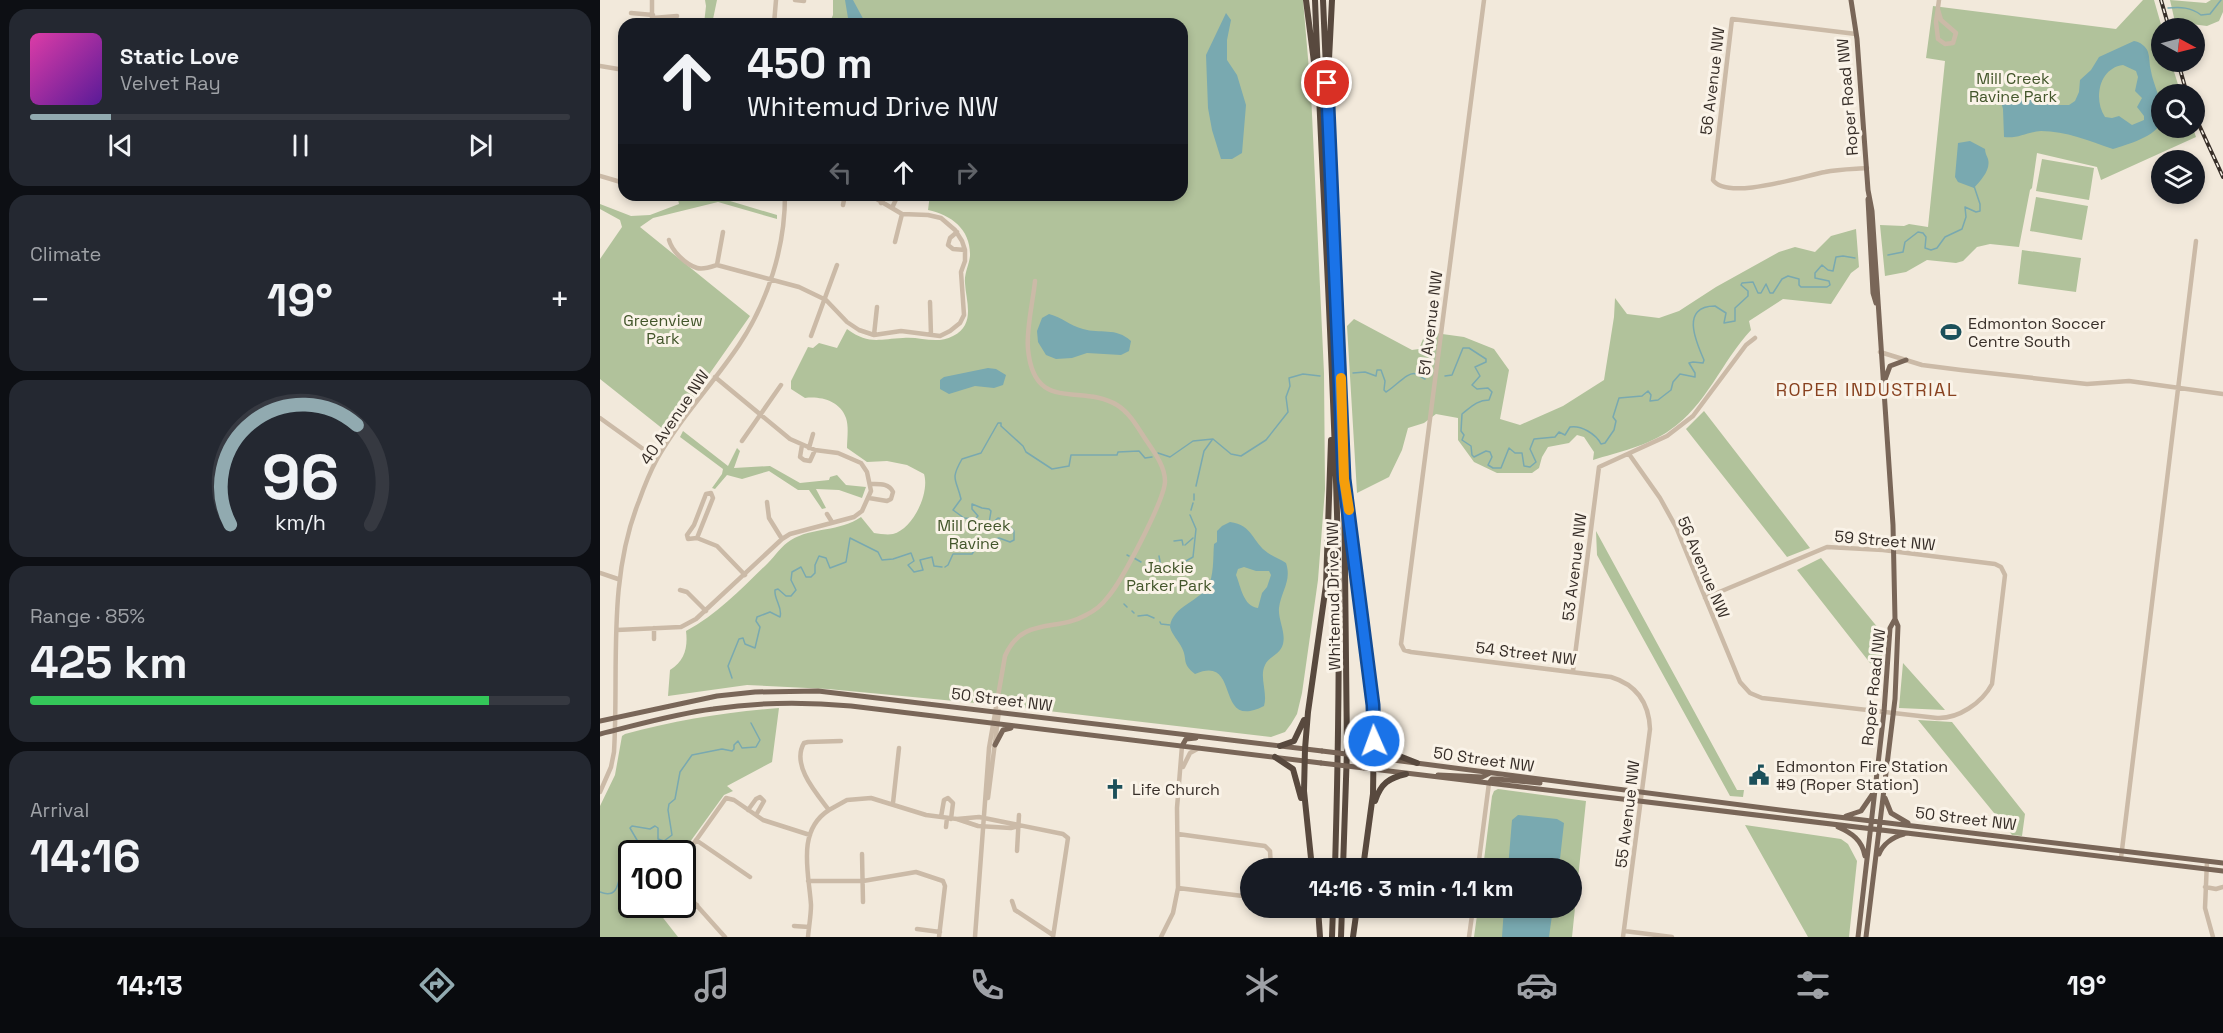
<!DOCTYPE html>
<meta charset="utf-8">
<style>
:root{--surface:#171b24;--page:#242831;--text:#f1f3f6;--muted:#9ea1a6;--line:#363941;--accent:#91aab0}
body{margin:0;font-family:"Space Grotesk",sans-serif;background:var(--page);color:var(--text);height:100vh;display:flex;flex-direction:column;font-size:22px;white-space:nowrap}
*{box-sizing:border-box;margin:0}
p{font-size:20px;color:var(--muted)}
.icon{flex:none;width:33px;height:33px;fill:none;stroke:currentColor;stroke-width:2;stroke-linecap:round;stroke-linejoin:round}
.map{position:relative;flex:1;overflow:hidden}
.drawer{display:flex;flex-direction:column;gap:9px;padding:9px;background:#0d0f14;width:600px}
.drawer>*{flex:none}
.top-card{position:absolute;left:18px;top:18px;width:570px;height:183px;border-radius:18px;box-shadow:0 3px 9px #0003;background:#171b24;color:var(--text);overflow:hidden}
.needle{width:39px;rotate:97deg}
.tools{position:absolute;left:1551px;top:18px;display:grid;gap:12px}
.tools a{display:grid;place-items:center;width:54px;height:54px;border-radius:50%;background:var(--surface);box-shadow:0 3px 9px #0003;font-size:30px}
.speed{position:absolute;left:18px;top:840px;display:flex;gap:12px;font-size:30px;font-weight:700;text-align:center}
.speed>*{display:grid;place-content:center;width:78px;height:78px;border-radius:50%;background:var(--surface);box-shadow:0 3px 9px #0003;line-height:1}
.speed .limit{border:3px solid #111;border-radius:9px;background:#fff;color:#111}
.pin{position:absolute;display:grid;place-items:center;width:51px;height:51px;color:#fff;margin:-26px;border:3px solid #fff;border-radius:50%;box-shadow:0 2px 6px #0007}
.me{position:absolute;width:66px;margin:-33px;rotate:358deg;stroke-linejoin:round;filter:drop-shadow(0 0 4px #0008)}
.turn{display:flex;align-items:center;gap:21px;height:126px;padding:0 30px;font-size:27px}
.turn .icon{width:78px;height:78px;stroke-width:2.5}
.turn b{display:block;font-size:42px;line-height:51px}
.lanes{display:flex;align-items:center;height:57px;padding:0 30px;background:#0003;justify-content:center;gap:30px;direction:ltr}
.lanes .off{opacity:.35}
.big{font-size:45px;font-weight:600;line-height:1.1}
.drawer .widget{flex:1;display:flex;flex-direction:column;justify-content:center;gap:9px;min-width:0;padding:0 21px;border-radius:18px;background:var(--page)}
.drawer .dial{align-items:center;gap:0}
.dial svg{height:156px;overflow:visible;fill:none;stroke:var(--line);stroke-width:7;stroke-linecap:round;text-anchor:middle}
.dial text{fill:var(--text);stroke:none}
.song{display:flex;align-items:center;gap:18px}
.cover{width:72px;height:72px;border-radius:9px;background:linear-gradient(135deg,hsl(320 70% 55%),hsl(270 70% 35%))}
.played{height:6px;border-radius:3px;background:linear-gradient(90deg,var(--accent) 15%,var(--line) 15%)}
.keys{display:flex;justify-content:space-around;direction:ltr}
.heat{display:flex;justify-content:space-between;align-items:center;font-size:33px;direction:ltr}
.charge{height:9px;border-radius:4px;background:linear-gradient(90deg,#34c759 85%,var(--line) 0)}
.trip{position:absolute;left:640px;top:858px;width:342px;height:60px;border-radius:30px;background:var(--surface);box-shadow:0 3px 9px #0003;font-weight:600;line-height:60px;text-align:center}
.tabs{display:flex;height:96px;justify-content:space-around;align-items:center;background:#090b0e;color:var(--muted)}
.tabs .icon{width:42px;height:42px}
.tabs .active{color:var(--accent)}
.tabs b{font-size:27px;color:var(--text)}
main{display:flex;flex:1;min-height:0}
.map>svg:first-child{display:block}
.green{fill:#b1c29b}
.water{fill:#79a9b0;fill-rule:evenodd}
.lines{fill:none;stroke-linecap:round;stroke-linejoin:round}
.stream{stroke:#79a9b0;stroke-width:1.5}
.minor{stroke:#cbbaa7;stroke-width:4.5}
.major{stroke:#796658;stroke-width:5}
.highway{stroke:#58493e;stroke-width:6}
.rail-casing{stroke:#372e28;stroke-width:4}
.rail{stroke:#faf3e8;stroke-width:1.5;stroke-dasharray:4.5;stroke-linecap:butt}
.major-bridge{stroke:#796658;stroke-width:5}
.route-casing{stroke:#114b97;stroke-width:15}
.route{stroke:#1a73e8;stroke-width:10}
.slow{stroke:#f59e0b;stroke-width:10}
.labels{text-anchor:middle;stroke-width:6;stroke-linejoin:round;paint-order:stroke}
.park-label{font-size:16px;fill:#43562b;stroke:#faf3e8}
.street-label{font-size:16px;fill:#372e28;stroke:#faf3e8}
.poi-label{font-size:16px;fill:#372e28;stroke:#faf3e8;text-anchor:start}
.neighbourhood-label{font-size:18px;letter-spacing:1.5px;fill:#88411f;stroke:#faf3e8}
</style>
<main>
<section class="drawer">
<div class="widget">
<div class="song"><i class="cover"></i><div><b>Static Love</b><p>Velvet Ray</p></div></div>
<div class="played"></div>
<div class="keys"><svg class="icon" aria-label="previous" viewBox="0 0 24 24"><path d="M18 5L8 12l10 7zM5 5v14"/></svg><svg class="icon" aria-label="pause" viewBox="0 0 24 24"><path d="M8 5v14M16 5v14"/></svg><svg class="icon" aria-label="next" viewBox="0 0 24 24"><path d="M6 5l10 7-10 7zM19 5v14"/></svg></div>
</div>
<div class="widget"><p>Climate</p>
<div class="heat"><a>−</a><b class="big">19°</b><a>+</a></div>
</div>
<div class="widget dial"><svg viewBox="0 0 100 80">
<path d="M14 69A42 42 0 1 1 86 69"/>
<path d="M14 69A42 42 0 0 1 79 18" stroke="#91aab0"/>
<text x="50" y="56" font-size="32" font-weight="700">96</text>
<text x="50" y="72" font-size="11">km/h</text>
</svg></div>
<div class="widget"><p>Range · 85%</p><b class="big">425 km</b><div class="charge"></div></div>
<div class="widget"><p>Arrival</p><b class="big">14:16</b></div>
</section>
<div class="map">
<svg width="1623" height="937" viewBox="0 0 1623 937">
<rect width="100%" height="100%" fill="#f2e9db"/>
<path class="green" d="M105,0H117L112,24H104L106,6Z
M233,0H703L711,93L724,373L725,489L718,580L702,693L697,714L691,724L685,732L671,737L397,705L228,689L147,685L68,696L70,670C85,661 88,647 86,631C117,615 143,587 168,563C175,556 182,545 191,540C212,527 240,532 261,517L274,533C280,534 288,535 293,534C313,529 330,493 324,474L307,465L287,461L267,462L247,448C247,439 249,427 246,418C240,401 221,396 205,398L191,389V381L208,347L213,348L219,343L237,348L247,329C269,345 278,339 303,338C320,336 336,345 353,336C376,324 366,302 365,283C364,274 369,265 370,256C371,230 352,215 328,210L330,195H582V24H229L233,15Z
M1543,0H1554L1562,28V62H1571L1581,94H1562V128H1593L1596,137L1501,180L1497,167L1437,153L1432,188L1430,190L1419,247L1390,244L1377,247L1363,261L1356,263L1327,260L1306,272L1285,276L1280,225L1304,226L1309,224L1328,227L1345,61L1326,58L1333,6L1516,29Z
M1570,0L1606,3L1611,0H1623V12L1619,21L1607,26L1575,22Z
M1442,159L1494,168L1489,200L1436,191Z
M77,195H83L85,199L105,195H126L130,201L177,215V219L118,202L53,218L40,227L150,316L68,433L0,379V259L22,227L20,220L0,209V204L31,216L50,215L79,204Z
M1436,197L1488,206L1482,240L1430,231Z
M1256,229L1259,267L1251,273L1231,304L1183,299L1149,321L1151,330C1122,361 1106,406 1070,430C1048,446 1018,452 993,460L994,452L984,437L977,435L969,443L948,447L942,457L939,468L932,473H897L874,462L858,440V418L836,414L824,423L808,428L802,450L789,477L757,493L747,326L754,319L812,350L819,349L823,339L835,333L864,337L894,349L909,370L900,419L920,425L963,406L1004,380L1014,317L1015,298L1027,314L1059,318L1079,311L1116,287L1179,252L1195,247L1215,252L1231,236Z
M1422,250L1481,258L1476,292L1418,284Z
M1104,411L1210,548L1187,557L1086,429Z
M83,431L128,466L137,448L140,451L134,468L170,466L200,483L229,480L230,477L237,475L246,485L266,487L262,498L239,490L216,489L226,508L222,509L209,490H198L169,471L142,479L127,475L115,489L112,488L122,474L123,469L80,437Z
M996,531L1137,790H1144L1143,797L1130,796L997,555Z
M1221,558L1283,634L1281,677L1197,570Z
M1303,663L1345,710L1299,708Z
M179,708L172,762L127,786L133,791L124,795L82,853L32,854V904L53,905L78,937H0V806L15,775L22,736L25,734C76,720 126,712 179,708Z
M1318,720L1352,722L1425,814L1422,836L1412,835Z
M898,789L986,801L972,937H874L878,908H972V868H883L892,796L894,791Z
M1145,825L1241,839L1248,844L1257,861L1249,937H1208Z"/>
<path class="water" d="M245,0H253L266,24H249Z
M626,13L631,20L627,40V60L637,75L646,105L642,153L632,159H621L612,130L608,108L606,55Z
M1534,41C1540,42 1546,46 1548,52C1550,58 1549,65 1551,71C1553,85 1566,108 1561,122C1557,136 1526,145 1513,149C1489,141 1466,131 1441,131C1427,132 1418,139 1404,137L1403,109L1399,94L1422,97L1442,95L1459,105H1469L1475,101L1479,92L1480,80L1491,70L1499,57ZM1523,65L1536,71L1538,77L1535,91L1542,98L1537,107L1544,116V120L1532,125L1519,116L1512,118L1505,117C1493,99 1499,68 1523,65Z
M1370,141L1385,149C1385,153 1387,156 1388,159C1391,170 1381,180 1374,188L1358,182L1355,177L1358,143Z
M449,314C462,317 470,326 483,329C500,334 516,327 531,341L529,351L521,355L487,353L472,358L456,359L446,355L438,342L437,331L442,318Z
M388,368L396,369L406,375L403,385L394,388L375,386L349,394L340,389V380L344,377Z
M630,522C653,525 652,542 668,553C674,557 680,559 686,563C692,581 681,591 679,608C678,620 686,632 683,644C680,655 669,656 665,665C659,677 668,693 664,706C613,732 642,653 595,674C581,663 588,660 582,648C579,641 572,635 570,627C572,605 602,602 610,582C614,570 613,556 614,544L617,542V531L622,526ZM644,567L656,571H669L671,575L667,587L662,593L658,608C643,606 641,587 636,575L638,569Z
M918,815L957,819L964,823L959,868H908L912,820Z
M904,908H953L949,937H902Z"/>
<g class="lines">
<path class="stream" d="M1568,8C1580,7 1591,7 1601,15L1610,14L1621,0
M1288,255L1303,252L1305,242L1318,232L1323,233L1326,237L1325,248L1331,250L1337,248L1345,237L1362,229L1366,217L1365,207L1376,212L1380,211V204L1374,186
M753,373L765,372L776,376L777,370H781L785,381L784,390L786,392C794,388 809,370 816,374C819,375 822,378 825,379
M845,376L852,375L863,348H869L886,359V362L875,367L880,376L872,385L877,389L888,388L892,392L889,400C877,400 871,407 862,414L861,431L864,435L862,440L871,446L872,455L874,457L886,451L890,452L892,457L888,465L893,468H901L909,448L915,453H922L924,466L930,467L936,462L930,449L934,439L955,437L959,432L965,435L970,427C981,425 996,434 1001,444L1005,443L1014,430L1016,421L1013,417L1019,398L1042,396L1048,391L1051,395L1050,401L1058,400L1071,390L1073,382L1080,374L1095,377V373L1089,363L1093,362L1103,363L1104,360C1096,342 1080,306 1115,306L1126,313L1124,323L1135,321V308L1148,296V291L1141,285L1142,283L1153,282L1158,293H1161L1166,284L1170,293H1173L1182,279L1188,276L1199,279V285L1201,287H1227L1230,285L1229,281L1215,278V273L1222,265L1228,270L1233,271L1236,257L1243,256L1255,258
M558,453L570,457L593,441L613,439L631,454L641,456L666,440L688,412L686,397L690,386L689,378L703,374L720,376
M596,486L604,451L612,440
M594,500V494
M591,510L593,503
M574,541L582,540L583,545
M585,545L593,538
M527,555L529,556
M559,556L561,567
M534,558L541,562
M579,565L593,557L596,529L590,515
M564,566H576
M345,567L348,565L353,554H372L382,540L389,541L399,538L410,542L414,540V531L411,528L395,530V527L402,519L398,518L391,524L389,523L391,511L389,509L382,508L372,504V509L378,516L375,519L364,518L353,510L361,499C356,478 350,480 362,459L381,453L398,423H401V426L423,446L426,452L452,469L469,466L471,455H517L518,452L539,451L545,458L552,457
M551,567L560,565
M524,604L527,607
M532,611L534,613
M538,616L547,615L554,618
M560,622L561,624L570,625
M132,678L128,666L139,639L143,638L145,644L155,648L160,627L156,621L157,617L170,612L180,617C183,607 174,600 175,590L178,589L186,596H191L196,590L191,580L192,572L201,567L206,577H211L215,573V565L219,556L226,558L230,568L246,562L250,538L278,552L282,560L293,559L311,553L314,561L308,565L314,572L323,570L320,560L332,557L334,566L342,567
M24,863L37,840L30,828L32,826L50,829L55,826L58,828V839L64,841L72,835L68,810L69,804L75,799L80,772L92,755L122,749L132,751L134,749V745L138,741L142,748L156,747L160,740L151,723
M0,892C21,901 18,875 23,865"/>
<path class="minor" d="M52,0V24
M195,0L204,1
M884,0L801,644L804,650L811,652L1011,677C1037,685 1049,703 1050,729L1023,937
M1338,10L1341,20L1356,33L1353,43L1345,44L1338,39L1336,22L1339,0
M31,13L53,15
M53,18L77,16
M174,24L176,0
M1256,34L1132,19L1113,180C1127,201 1203,176 1225,172C1238,169 1253,169 1267,168
M0,66L24,70
M0,176L24,183
M281,203L287,195
M243,205L245,195
M292,208L298,195
M357,232L350,238L348,245L353,249L365,250
M69,240C72,251 85,264 97,268C103,270 111,267 117,265L199,287L226,300L247,322L259,330L274,335L301,331L340,336L350,331L360,323L364,315L361,272L365,261V250L362,241L355,230L341,218L328,215L302,214L270,195
M295,242L302,214
M117,265L123,232
M330,302L331,335
M274,335L277,307
M211,336L237,265
M1280,352L1322,365L1361,370L1487,384L1529,381L1623,394
M0,418L57,459
M142,441L181,385
M202,445L200,457L204,460L210,461L215,450
M209,448L213,434
M1029,454L1060,498L1076,527L1140,682L1150,693L1162,698L1337,718C1358,719 1382,703 1392,684L1405,575L1401,567L1395,564L1283,550L1227,547L1105,598
M269,498L287,501L291,499L293,492C289,483 279,484 271,484
M167,502L169,518L182,539
M227,514L232,522
M97,538L113,498L111,493L106,494L94,525L87,535L88,539L97,538L117,546L145,575
M0,573L18,579
M80,590L87,592L106,611
M54,628V639
M17,630L81,627L96,619L182,539L190,534L254,517L262,511L271,491L267,472L261,463L238,453L215,450L190,439L115,377
M973,671L999,467L1067,436L1093,416L1146,345L1155,338
M583,767L590,753L599,748
M0,792L11,767L14,752C19,668 7,580 39,501C44,487 50,472 57,459C80,418 113,384 139,345C168,301 185,248 185,195
M388,798L399,711
M293,803L299,748
M148,810L156,799L160,797L164,801L156,815
M229,810L247,800L271,798L326,815L357,819L378,826L411,828L419,826
M341,817L344,800L348,798L353,803L351,819
M357,819L379,817L463,834L468,838L453,937
M346,827L347,818
M578,834L665,846L670,851L671,868
M96,840L150,877
M417,851L419,815
M262,854L263,902
M1521,858L1596,241
M82,860L126,798L134,800L163,820L210,835
M1607,861L1605,908L1613,937
M878,868L889,783
M208,881H263L316,872L343,881L345,886L339,937
M1605,887L1616,889L1623,887
M578,888L651,897
M82,889L125,937
M412,901L415,910L453,935
M90,911L97,905
M194,926L209,927
M317,929L340,932
M1024,931L1072,937
M208,937C209,926 211,915 211,905C209,873 196,831 229,810C216,793 191,765 204,743L208,742L241,741
M375,937L389,748L405,656C422,616 457,632 486,615C494,611 502,605 507,598C521,583 565,499 565,481C565,466 554,452 546,440C538,428 530,413 517,405C481,383 434,414 428,349C426,329 433,302 435,281
M561,937L573,913L578,888L577,808L582,746
M869,937L873,908"/>
<path class="major" d="M1251,0L1257,39L1268,190L1272,211L1293,525L1295,619L1298,626L1295,699L1266,937
M1268,199L1273,293L1276,303
M1284,382L1290,366L1306,360
M0,721L117,696L155,692L218,691L722,751
M0,734C37,725 74,714 113,709C159,702 205,702 251,706L721,763
M395,745L403,730L411,728
M582,746L586,739L596,738
M762,756L1188,811L1623,863
M764,768L1623,871
M838,775L882,777L890,773
M889,783L892,779H897L940,783
M1285,798L1291,813L1308,823
M1246,816L1261,811L1274,792
M1238,827C1252,833 1262,840 1265,856
M1279,854C1283,844 1293,837 1304,834
M1258,937L1284,712L1290,628L1295,619"/>
<path class="highway" d="M706,0L714,62
M715,0C722,184 734,368 738,552C740,657 738,763 735,868
M723,0L744,479L747,750L743,868
M729,59L732,0
M748,509L761,620L779,736L789,752L817,763
M680,746L694,741L704,720
M675,757L693,769L701,798
M775,801C781,783 789,778 806,774
M712,868L704,791L705,749L708,712L726,585L731,440
M763,868L773,794L774,727
M718,908L720,937
M732,937L733,908
M741,937L742,908
M753,937L757,908"/>
<g class="rail-casing">
<path id="rail" d="M1561,0L1569,28
M1578,62L1587,94
M1594,114L1623,177"/>
</g>
<use href="#rail" class="rail"/>
<path class="major-bridge" d="M722,751L762,756
M721,763L764,768"/>
</g>
<g class="lines">
<g class="route-casing">
<path id="route" d="M727,83L744,479L773,705L774,741"/>
</g>
<use href="#route" class="route"/>
<path class="slow" d="M741,378L744,479L749,510"/>
</g>
<defs>
<g id="stadium-bare" transform="scale(1.62)"><path d="M0-5a6.5 5 0 1 0 0 10a6.5 5 0 1 0 0-10ZM-3.5-1.8h7v3.6h-7Z" fill="#1c505a" stroke="#faf3e8" stroke-width="2.5" paint-order="stroke"/></g>
<g id="civic-bare" transform="scale(1.62)"><path d="M-.6-6.5H3V-4.5H.6V-3L4-1V1h2V6H-6V1h2V-1L-.6-3ZM-1.2 2.5V6h2.4V2.5Z" fill="#1c505a" stroke="#faf3e8" stroke-width="2.5" paint-order="stroke"/></g>
<g id="church-bare" transform="scale(1.62)"><path d="M-1.2-6h2.4v3.5h3.3v2.4h-3.3V6h-2.4V-.1h-3.3v-2.4h3.3Z" fill="#1c505a" stroke="#faf3e8" stroke-width="2.5" paint-order="stroke"/></g>
</defs>
<g fill-rule="evenodd">
<use href="#stadium-bare" x="1351" y="332"/>
<use href="#civic-bare" x="1159" y="775"/>
<use href="#church-bare" x="515" y="789"/>
</g>
<g class="labels">
<g class="park-label">
<text x="1413" y="84">Mill Creek<tspan x="1413" dy="18">Ravine Park</tspan></text>
<text x="63" y="326">Greenview<tspan x="63" dy="18">Park</tspan></text>
<text x="374" y="531">Mill Creek<tspan x="374" dy="18">Ravine</tspan></text>
<text x="569" y="573">Jackie<tspan x="569" dy="18">Parker Park</tspan></text>
</g>
<g class="street-label">
<text transform="translate(1112 81) rotate(-83)" y="6">56 Avenue NW</text>
<text transform="translate(1247 97) rotate(-95)" y="6">Roper Road NW</text>
<text transform="translate(830 323) rotate(-83)" y="6">51 Avenue NW</text>
<text transform="translate(74 417) rotate(-56)" y="6">40 Avenue NW</text>
<text transform="translate(1285 540) rotate(5)" y="6">59 Street NW</text>
<text transform="translate(974 567) rotate(-83)" y="6">53 Avenue NW</text>
<text transform="translate(1104 567) rotate(67)" y="6">56 Avenue NW</text>
<text transform="translate(733 596) rotate(-91)" y="6">Whitemud Drive NW</text>
<text transform="translate(926 653) rotate(7)" y="6">54 Street NW</text>
<text transform="translate(1273 687) rotate(-84)" y="6">Roper Road NW</text>
<text transform="translate(402 699) rotate(7)" y="6">50 Street NW</text>
<text transform="translate(884 759) rotate(8)" y="6">50 Street NW</text>
<text transform="translate(1027 814) rotate(-83)" y="6">55 Avenue NW</text>
<text transform="translate(1366 818) rotate(7)" y="6">50 Street NW</text>
</g>
<g class="poi-label">
<text x="1368" y="329">Edmonton Soccer<tspan x="1368" dy="18">Centre South</tspan></text>
<text x="1176" y="772">Edmonton Fire Station<tspan x="1176" dy="18">#9 (Roper Station)</tspan></text>
<text x="532" y="795">Life Church</text>
</g>
<g class="neighbourhood-label">
<text x="1267" y="396">ROPER INDUSTRIAL</text>
</g>
</g>
</svg>
<div class="tools">
<a><svg class="needle" viewBox="-14 -14 28 28"><path d="M0-13l5 13h-10z" fill="#e53935"/><path d="M0 13l5-13h-10z" fill="#9ea1a6"/></svg></a>
<a><svg class="icon" aria-label="search" viewBox="0 0 24 24"><circle cx="10" cy="10" r="6"/><path d="M15 15l6 6"/></svg></a>
<a><svg class="icon" aria-label="layers" viewBox="0 0 24 24"><path d="M12 4l9 5-9 5-9-5zM3 14l9 5 9-5"/></svg></a>
</div>
<div class="speed"><div class="limit">100</div></div>
<div class="pin" style="left:727px;top:83px;background:#d93025"><svg class="icon" aria-label="arrive" viewBox="0 0 24 24"><path d="M6 21V4h12l-3 4 3 4H6"/></svg></div>
<svg class="me" style="left:774px;top:741px" viewBox="-20 -20 40 40"><circle r="17" fill="#1a73e8" stroke="#fff" stroke-width="3"/><path d="M0-11L8 9 0 5-8 9z" fill="#fff"/></svg>
<div class="trip">14:16 · 3 min · 1.1 km</div>
<div class="top-card">
<div class="turn"><svg class="icon" aria-label="ahead" viewBox="0 0 24 24"><path d="M12 20V5M6 11l6-6 6 6"/></svg><div><b>450 m</b>Whitemud Drive NW</div></div>
<div class="lanes"><svg class="icon off" aria-label="left" viewBox="0 0 24 24"><path d="M17 20v-9H6M10 6l-5 5 5 5"/></svg><svg class="icon" aria-label="ahead" viewBox="0 0 24 24"><path d="M12 20V5M6 11l6-6 6 6"/></svg><svg class="icon off" aria-label="right" viewBox="0 0 24 24"><path d="M7 20v-9h11M14 6l5 5-5 5"/></svg></div>
</div>
</div>
</main>
<nav class="tabs">
<b>14:13</b>
<svg class="icon active" aria-label="directions" viewBox="0 0 24 24"><path d="M12 3l9 9-9 9-9-9zM9 14v-3h6M13 9l2 2-2 2"/></svg>
<svg class="icon" aria-label="music" viewBox="0 0 24 24"><path d="M9 18V5l10-2v13"/><circle cx="6" cy="18" r="3"/><circle cx="16" cy="16" r="3"/></svg>
<svg class="icon" aria-label="phone" viewBox="0 0 24 24"><path d="M5 4h4l2 5-3 2q2 4 5 5l2-3 5 2v4C11 20 4 13 5 4z"/></svg>
<svg class="icon" aria-label="climate" viewBox="0 0 24 24"><path d="M12 3v18M4 7l16 10M4 17L20 7"/></svg>
<svg class="icon" aria-label="car" viewBox="0 0 24 24"><path d="M5 17H2v-5l4-1 3-4h7l3 4 3 1v5h-3M9 17h6M6 11h13"/><circle cx="7" cy="17" r="2"/><circle cx="17" cy="17" r="2"/></svg>
<svg class="icon" aria-label="filters" viewBox="0 0 24 24"><path d="M4 7h16M4 17h16"/><circle cx="9" cy="7" r="2"/><circle cx="15" cy="17" r="2"/></svg>
<b>19°</b>
</nav>
